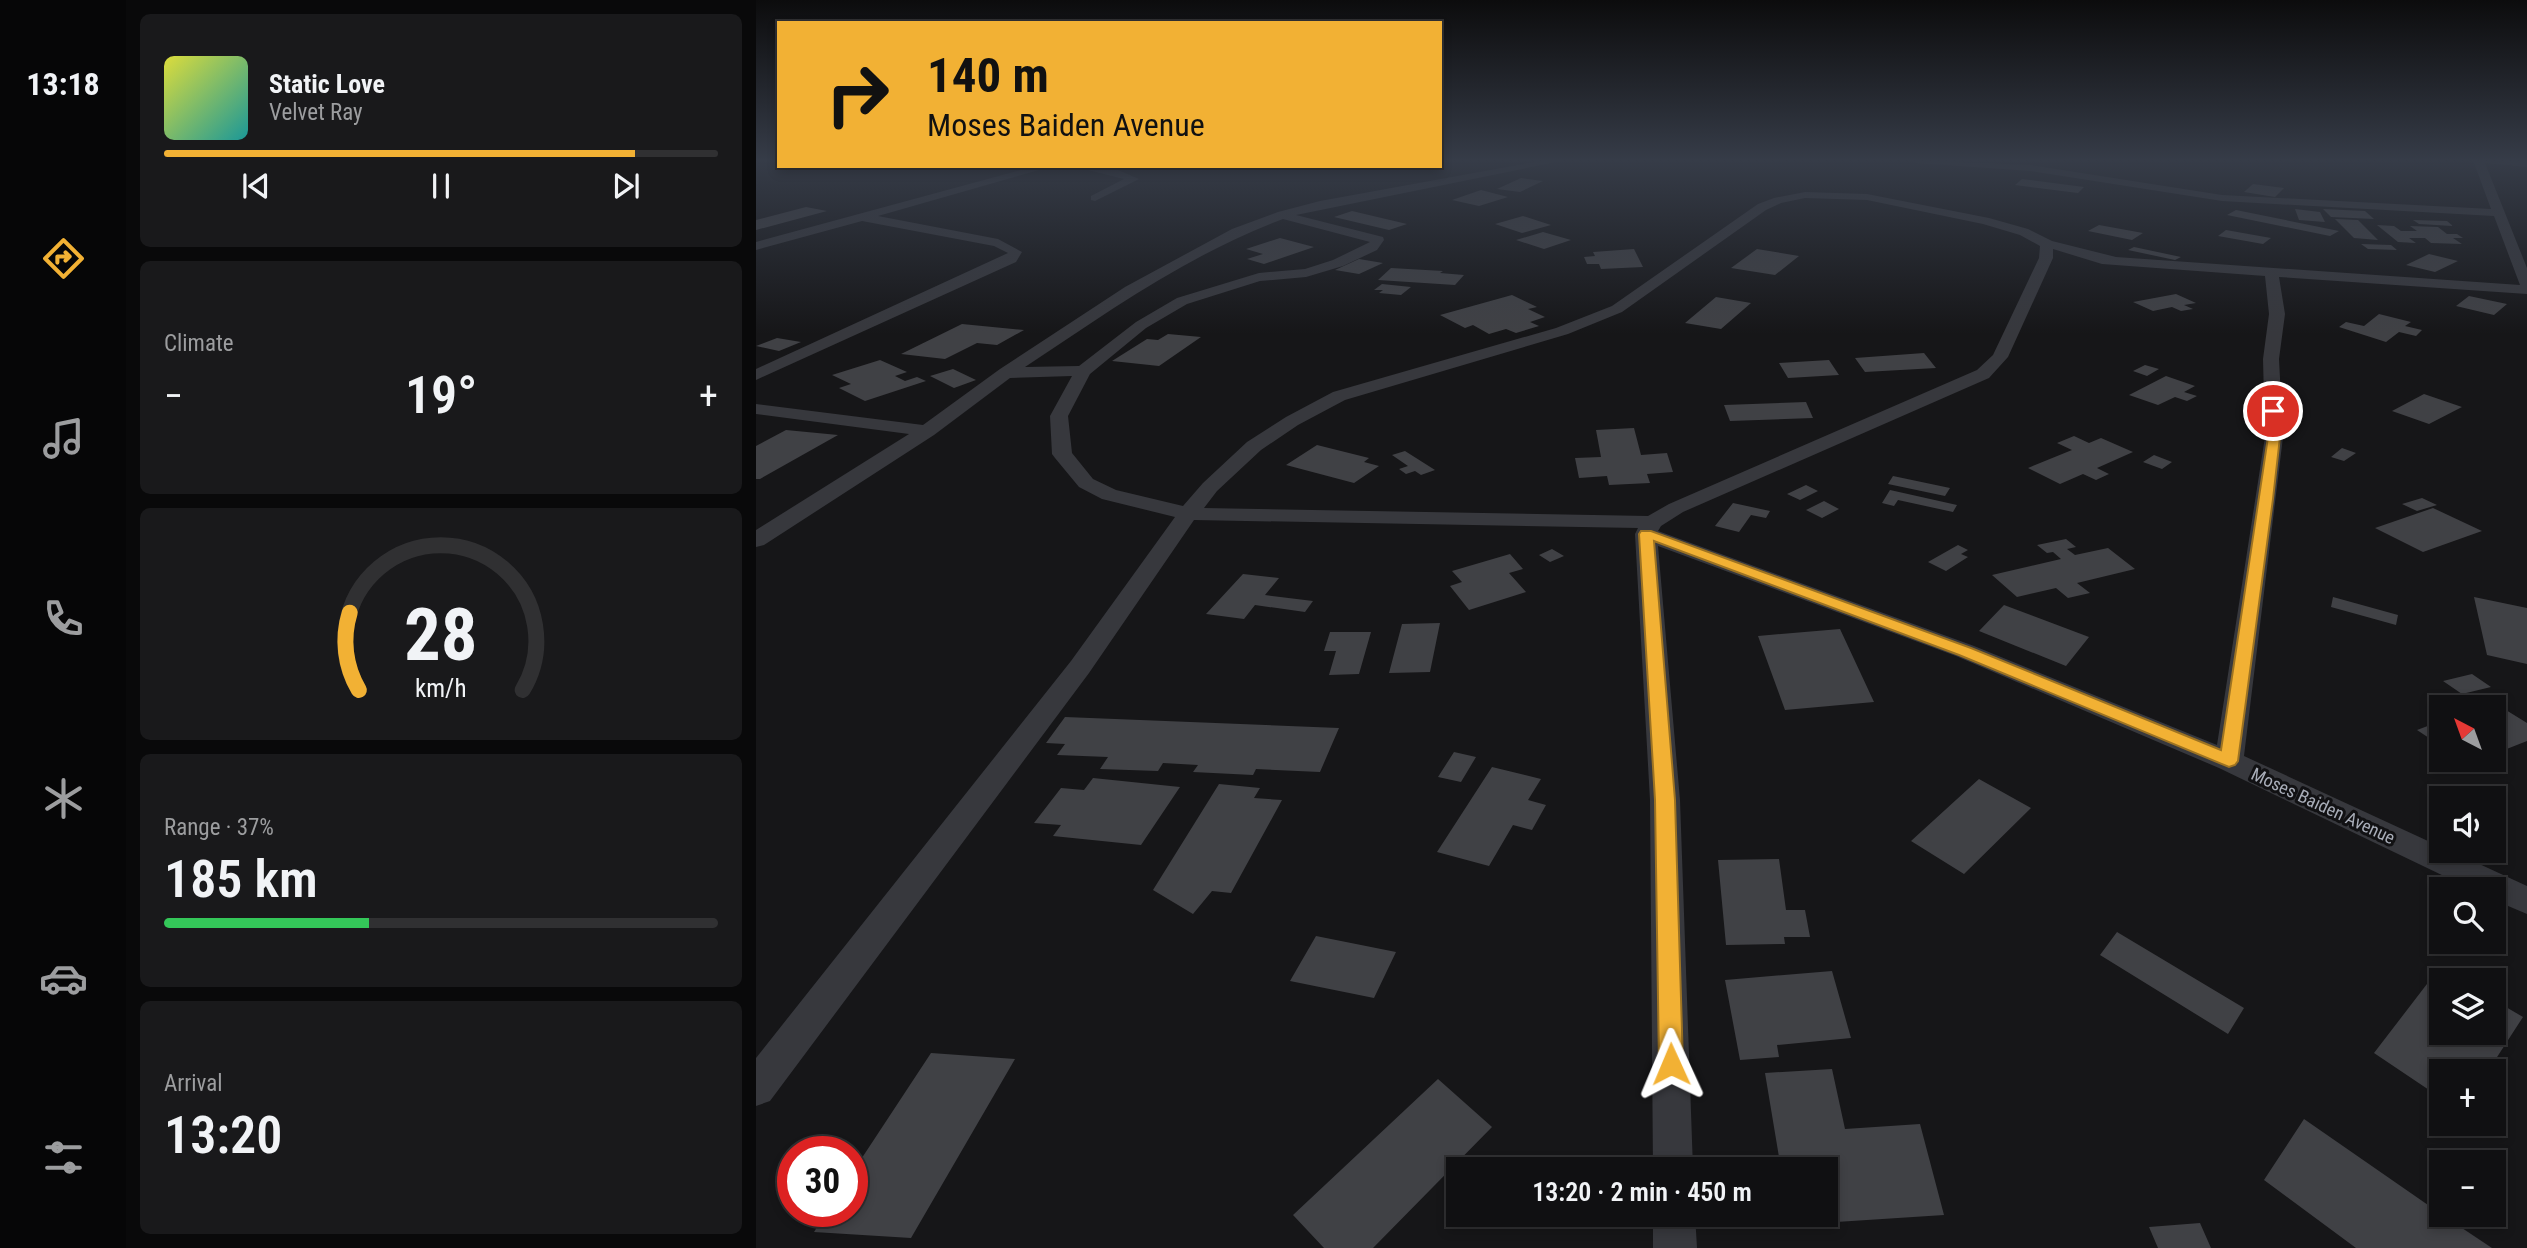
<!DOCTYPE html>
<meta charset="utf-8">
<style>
:root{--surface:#101012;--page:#19191b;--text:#f1f3f6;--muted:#9c9d9f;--line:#303032;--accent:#f2b134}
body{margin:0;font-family:"Roboto Condensed",sans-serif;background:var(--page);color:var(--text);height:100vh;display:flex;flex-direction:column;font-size:26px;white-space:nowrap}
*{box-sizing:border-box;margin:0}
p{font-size:23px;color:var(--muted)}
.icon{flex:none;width:38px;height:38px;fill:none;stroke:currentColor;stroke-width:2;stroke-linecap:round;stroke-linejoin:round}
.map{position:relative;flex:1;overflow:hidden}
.panel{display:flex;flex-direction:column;gap:14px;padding:14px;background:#09090a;width:630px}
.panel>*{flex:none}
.top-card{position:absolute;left:21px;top:21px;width:665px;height:147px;border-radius:0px;box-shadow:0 4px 10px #0003,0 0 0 2px var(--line);background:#f2b134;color:#111;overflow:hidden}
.needle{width:46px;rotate:319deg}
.tools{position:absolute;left:1673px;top:695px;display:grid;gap:14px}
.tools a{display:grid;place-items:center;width:77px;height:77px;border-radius:0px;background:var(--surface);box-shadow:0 4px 10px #0003,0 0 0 2px var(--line);font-size:35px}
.speed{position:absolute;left:21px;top:1136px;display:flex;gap:14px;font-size:35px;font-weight:700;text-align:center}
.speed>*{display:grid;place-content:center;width:91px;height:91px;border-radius:50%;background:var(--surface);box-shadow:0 4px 10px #0003,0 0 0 2px var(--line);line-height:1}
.speed .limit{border:10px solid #d22;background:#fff;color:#111}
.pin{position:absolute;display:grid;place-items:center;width:60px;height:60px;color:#fff;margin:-30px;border:4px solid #fff;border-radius:50%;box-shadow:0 2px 7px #0007}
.me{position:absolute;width:77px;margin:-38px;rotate:359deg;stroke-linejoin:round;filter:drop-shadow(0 0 5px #0008)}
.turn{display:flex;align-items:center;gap:24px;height:147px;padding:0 35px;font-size:32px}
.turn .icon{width:91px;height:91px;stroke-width:2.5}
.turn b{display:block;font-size:49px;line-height:60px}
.big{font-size:52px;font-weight:600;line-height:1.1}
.panel .tile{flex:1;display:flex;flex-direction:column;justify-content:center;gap:10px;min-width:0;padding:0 24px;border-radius:10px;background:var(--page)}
.panel .dial{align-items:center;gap:0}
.dial svg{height:182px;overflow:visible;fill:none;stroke:var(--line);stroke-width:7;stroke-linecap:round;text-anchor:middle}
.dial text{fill:var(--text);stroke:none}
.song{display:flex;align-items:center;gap:21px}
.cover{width:84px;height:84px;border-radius:10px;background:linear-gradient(135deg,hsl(60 70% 55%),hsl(180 70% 35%))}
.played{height:7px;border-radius:4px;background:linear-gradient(90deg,var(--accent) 85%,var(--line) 85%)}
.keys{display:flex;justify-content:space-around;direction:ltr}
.heat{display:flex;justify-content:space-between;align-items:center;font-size:38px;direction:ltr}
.charge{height:10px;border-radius:5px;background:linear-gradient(90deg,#34c759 37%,var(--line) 0)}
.trip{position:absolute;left:690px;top:1157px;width:392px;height:70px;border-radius:0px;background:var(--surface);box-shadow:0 4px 10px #0003,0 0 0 2px var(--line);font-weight:600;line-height:70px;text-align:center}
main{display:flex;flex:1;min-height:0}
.tab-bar{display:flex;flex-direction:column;width:126px;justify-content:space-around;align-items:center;background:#060607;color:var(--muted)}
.tab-bar .icon{width:49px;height:49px}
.tab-bar .current{color:var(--accent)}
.tab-bar b{font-size:32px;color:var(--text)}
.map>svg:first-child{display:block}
.building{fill:#404145}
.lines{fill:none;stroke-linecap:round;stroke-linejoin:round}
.street{fill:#37383d;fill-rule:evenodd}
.route{fill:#f2b134;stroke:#9d7322;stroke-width:2}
.labels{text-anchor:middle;stroke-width:6;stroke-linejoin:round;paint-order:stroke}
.street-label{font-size:18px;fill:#a8adb8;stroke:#111113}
</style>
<main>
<nav class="tab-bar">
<b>13:18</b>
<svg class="icon current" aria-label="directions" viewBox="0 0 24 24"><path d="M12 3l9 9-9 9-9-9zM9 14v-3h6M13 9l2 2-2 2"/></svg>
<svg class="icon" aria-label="music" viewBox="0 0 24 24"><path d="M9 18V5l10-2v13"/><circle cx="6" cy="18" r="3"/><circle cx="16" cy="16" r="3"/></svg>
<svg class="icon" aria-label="phone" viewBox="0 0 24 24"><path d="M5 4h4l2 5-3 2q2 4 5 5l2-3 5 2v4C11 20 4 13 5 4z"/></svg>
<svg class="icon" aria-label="climate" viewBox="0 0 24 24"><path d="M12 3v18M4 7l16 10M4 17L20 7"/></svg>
<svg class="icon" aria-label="car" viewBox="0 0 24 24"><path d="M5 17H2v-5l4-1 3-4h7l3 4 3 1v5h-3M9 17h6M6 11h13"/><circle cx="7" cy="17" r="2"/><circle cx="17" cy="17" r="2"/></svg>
<svg class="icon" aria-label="filters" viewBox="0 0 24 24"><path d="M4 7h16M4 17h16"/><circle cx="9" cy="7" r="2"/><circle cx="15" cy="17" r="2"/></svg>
</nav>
<section class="panel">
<div class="tile">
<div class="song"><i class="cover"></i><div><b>Static Love</b><p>Velvet Ray</p></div></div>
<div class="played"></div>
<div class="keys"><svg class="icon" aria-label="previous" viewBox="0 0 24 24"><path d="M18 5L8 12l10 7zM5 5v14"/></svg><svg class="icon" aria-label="pause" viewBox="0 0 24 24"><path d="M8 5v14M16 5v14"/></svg><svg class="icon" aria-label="next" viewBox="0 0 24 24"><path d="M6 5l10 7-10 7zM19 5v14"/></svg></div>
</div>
<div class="tile"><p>Climate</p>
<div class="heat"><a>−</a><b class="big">19°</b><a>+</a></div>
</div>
<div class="tile dial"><svg viewBox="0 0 100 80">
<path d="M14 69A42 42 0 1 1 86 69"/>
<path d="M14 69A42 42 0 0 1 10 35" stroke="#f2b134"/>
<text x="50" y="56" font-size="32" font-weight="700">28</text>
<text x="50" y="72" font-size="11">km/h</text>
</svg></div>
<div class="tile"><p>Range · 37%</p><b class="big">185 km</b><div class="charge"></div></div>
<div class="tile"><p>Arrival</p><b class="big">13:20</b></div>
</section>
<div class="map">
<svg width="1771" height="1248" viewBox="0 0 1771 1248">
<rect width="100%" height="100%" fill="#161618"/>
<path class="building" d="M765,178L787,181L764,192L741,189Z
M1266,179L1328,187L1322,193L1259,185Z
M1497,184L1528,188L1519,197L1488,192Z
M725,190L752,197L723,206L696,200Z
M50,207L71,211L0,230V220Z
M1539,209L1564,212L1569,222L1543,220Z
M1567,209L1609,211L1618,219L1575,217Z
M1480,210L1583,231L1574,236L1471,215Z
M596,211L651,224L633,230L578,217Z
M767,216L795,225L766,233L739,224Z
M1579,219L1602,220L1622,240L1598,238Z
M1657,220L1691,221L1697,226L1663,224Z
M1343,225L1387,233L1376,240L1332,231Z
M1621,225L1638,226L1645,231H1661L1654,226L1682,227L1691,234H1701L1707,238H1697L1706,244L1675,243L1669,238H1653L1660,243L1642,242Z
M1470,230L1515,238L1507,244L1462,236Z
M787,232L815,240L788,249L760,240Z
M524,238L558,247L508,264L491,259L507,254L490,249Z
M1605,244L1635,245L1641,250L1612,249Z
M1378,247L1425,257L1419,260L1372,250Z
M878,249L887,267L845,269L843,264H831L828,257L839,256L837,252Z
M1001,249L1043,256L1019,275L975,268Z
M1673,254L1702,261L1679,272L1650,265Z
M603,259L627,263L603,274L579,270Z
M635,268L687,271L684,273L708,275L699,285L622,280Z
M626,284L655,287L645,295L623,293L627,290H618Z
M1420,294L1440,303L1428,305L1437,309L1425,311L1416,307L1397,311L1377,302Z
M756,295L781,307L772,309L789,317L774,322L783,326L760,333L750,329L733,334L717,325L709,328L684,315Z
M1713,296L1751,304L1738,315L1700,306Z
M960,297L995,303L965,329L929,323Z
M1623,314L1655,322L1649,326L1666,330L1660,336L1643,332L1630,342L1583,327L1590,322L1608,326Z
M206,324L268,330L241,345L221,343L189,359L145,354Z
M412,334L445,337L403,366L356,361L391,339L402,340Z
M21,338L45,342L23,351L0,346Z
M1168,353L1180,368L1109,372L1099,358Z
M124,360L151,372L139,376L149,381L161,377L170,381L109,401L83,388L95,384L76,375Z
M1073,360L1083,375L1032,378L1023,363Z
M1389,365L1403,369L1391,376L1377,371Z
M197,369L220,380L198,388L174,376Z
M1410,376L1439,386L1428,392L1441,396L1431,401L1419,397L1402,405L1373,395Z
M1668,394L1706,407L1673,424L1636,411Z
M1050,402L1057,418L974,421L968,405Z
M878,428L885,455L911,453L917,472L891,474L894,483L853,485L851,476L823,478L819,458L845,457L840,430Z
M30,430L82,435L4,479H0V446Z
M1318,436L1333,443L1345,438L1377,452L1341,468L1353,474L1340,480L1327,474L1304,484L1272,468L1316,450L1301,443Z
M561,445L613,458L608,462L623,466L598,483L530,465Z
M1586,448L1600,453L1588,461L1575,457Z
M649,451L679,470L665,475L659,471L650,474L643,469L652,466L636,455Z
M1398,455L1416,462L1406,469L1387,462Z
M1137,476L1194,488L1189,496L1132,484Z
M1050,485L1062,491L1044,500L1031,494Z
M1134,490L1201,505L1197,512L1142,500L1138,506L1126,503Z
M1666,498L1681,505L1661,511L1646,504Z
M1068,501L1083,509L1066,518L1050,510Z
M977,503L1014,511L1010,518L995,515L983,532L959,526Z
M1677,508L1726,531L1667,552L1619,528Z
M1310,539L1320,547L1311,549L1319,555L1352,548L1379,569L1321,583L1334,593L1312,598L1300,588L1261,597L1236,575L1305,559L1297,552L1291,553L1281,545Z
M1202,545L1212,550L1205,554L1212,557L1190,571L1172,562Z
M796,549L808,556L794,562L783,555Z
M754,554L767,569L753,573L770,592L713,610L694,586L706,582L696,571Z
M487,574L523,578L509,595L557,601L549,612L499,605L488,619L450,614Z
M1577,597L1642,615L1640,625L1575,607Z
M1718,597L1771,608V664L1731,655Z
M1248,605L1333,637L1310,666L1223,631Z
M684,623L674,672L633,673L646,624Z
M1084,629L1118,702L1029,710L1002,636Z
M574,632H615L603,674L573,675L580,651H568Z
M1716,674L1735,687L1706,694L1687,681Z
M1737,702L1771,723V741L1738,754V707H1725Z
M309,717L583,728L564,772L500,769L497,775L437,772L442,765L407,763L402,771L344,769L352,757L301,755L309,744L290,743Z
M1685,721V746L1661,730Z
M698,752L720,757L705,782L682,777Z
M736,767L785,779L772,800L790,805L776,830L757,825L733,866L681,852Z
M337,778L424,787L385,845L297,836L305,825L278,823L305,788L328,790Z
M1223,779L1275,808L1208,874L1155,841Z
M463,784L504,788L498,798L526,800L475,893L456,891L437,914L397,890Z
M1023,859L1030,910H1049L1054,937H1028L1029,944L970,945L962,860Z
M1361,932L1488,1008L1472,1034L1344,955Z
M560,936L640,952L618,998L534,981Z
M1684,967L1705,980H1685V1032H1738V1000L1767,1017L1732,1071H1685V1098L1618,1053Z
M1076,971L1095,1038L1021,1045L1023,1057L984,1060L969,980Z
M175,1053L259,1059L155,1238L58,1232L71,1211H96V1173Z
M1076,1069L1089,1129L1164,1124L1188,1215L1034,1225L1032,1214H1069V1169H1025L1009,1073Z
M682,1079L736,1127L617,1248H568L537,1215Z
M1548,1119L1685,1214L1736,1248H1600L1508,1180Z
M1444,1223L1455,1248H1402L1393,1227Z"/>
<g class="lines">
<path class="street" d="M789,160H810L540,215L627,237L628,240L621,250L587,266L550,277L504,281L431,304L390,328L334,374L312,416L316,453L337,479L360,490L427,506L447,483L491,442L530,417L577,392L800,328L856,306L1002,204L1018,198L1049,192L1111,194L1233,218L1272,229L1296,241L1360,257L1764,285L1738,216L1466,201L1275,171L1160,163L1155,160L1275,165L1466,195L1735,209L1717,160L1771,161V167L1729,163L1771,268V294L1523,277L1529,314L1523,359L1527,437L1488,756L1685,847V850H1693L1771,886V914L1738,900V889H1715L1463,768L1200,656L902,546L924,800L937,1169H897L894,800L879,534L882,528L438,520L333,673L14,1101L0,1106V1058L315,661L419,517L346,499L323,487L299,458L296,454L294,416L316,376L254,378L178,435L8,545L0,547V530L153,434L0,414V404L167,425L244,369L369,287L476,229L522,212L564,201ZM1049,198L1111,200L1227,224L1264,235L1284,246L1283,258L1237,355L1221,370L913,504L892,516L448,508L461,491L505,450L542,425L589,400L812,334L866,312L1010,210L1025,203ZM527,219L614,242L577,260L549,269L503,273L421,298L380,322L323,366L269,367C352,312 433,254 527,219ZM1297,249L1346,264L1509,276L1513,314L1507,359L1509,437L1461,745L1218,646L902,531L905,526L927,512L1233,378L1252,357L1297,258Z
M279,166H297L122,216L242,239L266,252L260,262L0,380V369L252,253L238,246L106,221L0,250V242Z
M316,166L362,170L383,179L339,201L335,200V196L368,179Z
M897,1214H939L941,1248H897Z"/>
</g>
<linearGradient id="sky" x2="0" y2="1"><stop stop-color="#0c0c0d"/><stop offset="0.48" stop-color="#363c48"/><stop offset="1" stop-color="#363c48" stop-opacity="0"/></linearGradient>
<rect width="1771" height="334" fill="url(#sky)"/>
<path class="route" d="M1517,407L1523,411L1524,437L1517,499L1482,761L1479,765L1473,767L1203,655L898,541L919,800L927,1064L924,1072L915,1075L906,1072L903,1064L899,800L883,534L885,531H895L1215,648L1465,750L1512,437L1511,411Z"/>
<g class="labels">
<g class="street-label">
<text transform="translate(1567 806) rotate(25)" y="6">Moses Baiden Avenue</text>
</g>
</g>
</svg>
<div class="tools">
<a><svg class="needle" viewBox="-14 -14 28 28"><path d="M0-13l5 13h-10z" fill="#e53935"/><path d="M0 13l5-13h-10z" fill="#9c9d9f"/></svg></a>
<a><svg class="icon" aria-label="sound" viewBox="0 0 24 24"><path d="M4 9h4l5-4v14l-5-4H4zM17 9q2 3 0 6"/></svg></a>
<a><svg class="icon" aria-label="search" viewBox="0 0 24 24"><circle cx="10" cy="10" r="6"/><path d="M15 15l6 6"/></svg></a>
<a><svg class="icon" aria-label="layers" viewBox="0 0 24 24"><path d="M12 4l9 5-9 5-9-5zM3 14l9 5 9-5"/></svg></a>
<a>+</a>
<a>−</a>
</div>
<div class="speed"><div class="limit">30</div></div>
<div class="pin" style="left:1517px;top:411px;background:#d93025"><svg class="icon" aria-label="arrive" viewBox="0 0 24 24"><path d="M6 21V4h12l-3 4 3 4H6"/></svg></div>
<svg class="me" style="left:915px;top:1064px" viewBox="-20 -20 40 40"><path d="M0-17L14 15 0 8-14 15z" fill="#f2b134" stroke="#fff" stroke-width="4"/></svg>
<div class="trip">13:20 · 2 min · 450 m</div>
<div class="top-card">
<div class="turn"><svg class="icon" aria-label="right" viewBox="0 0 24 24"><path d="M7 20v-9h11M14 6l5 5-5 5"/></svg><div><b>140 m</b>Moses Baiden Avenue</div></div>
</div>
</div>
</main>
